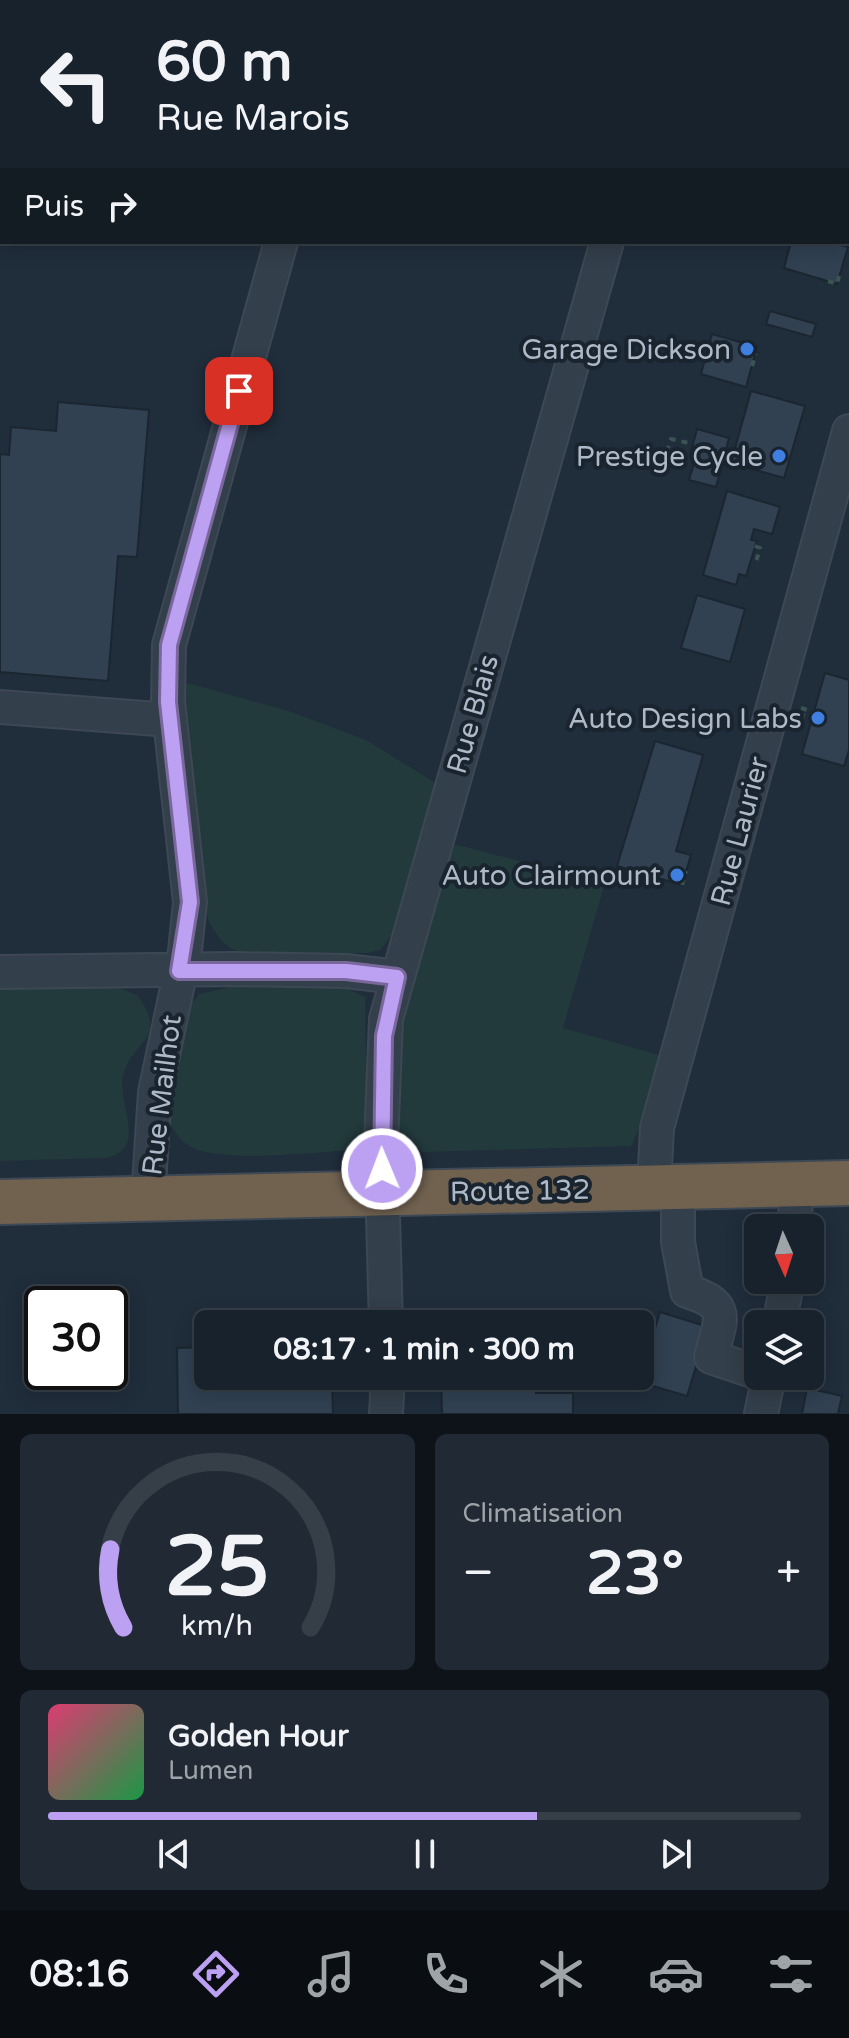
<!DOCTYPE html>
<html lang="fr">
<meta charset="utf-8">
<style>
:root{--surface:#18222c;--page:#212a34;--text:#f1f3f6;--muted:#9fa4a9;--line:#363f48;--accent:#bca0f2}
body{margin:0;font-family:"Varela Round",sans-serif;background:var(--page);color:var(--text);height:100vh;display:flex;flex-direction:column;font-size:30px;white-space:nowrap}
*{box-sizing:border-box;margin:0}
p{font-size:26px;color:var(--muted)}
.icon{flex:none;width:44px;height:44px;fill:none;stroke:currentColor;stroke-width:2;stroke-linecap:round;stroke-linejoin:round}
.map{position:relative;height:1414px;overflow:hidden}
.drawer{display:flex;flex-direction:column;gap:20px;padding:20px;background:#0d1318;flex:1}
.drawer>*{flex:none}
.banner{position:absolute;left:0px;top:0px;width:850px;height:244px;box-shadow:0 4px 20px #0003,0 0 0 2px var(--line);background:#18222c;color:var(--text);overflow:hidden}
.needle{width:52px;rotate:177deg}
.tools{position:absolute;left:744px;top:1214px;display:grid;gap:16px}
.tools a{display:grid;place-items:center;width:80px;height:80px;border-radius:12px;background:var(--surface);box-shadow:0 4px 20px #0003,0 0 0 2px var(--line);font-size:40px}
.speed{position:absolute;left:24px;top:1286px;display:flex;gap:16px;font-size:40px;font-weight:700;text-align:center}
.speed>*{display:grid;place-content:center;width:104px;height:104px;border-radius:50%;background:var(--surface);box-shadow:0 4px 20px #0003,0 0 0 2px var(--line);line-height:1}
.speed .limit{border:4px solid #111;border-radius:12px;background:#fff;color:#111}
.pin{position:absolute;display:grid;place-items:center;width:68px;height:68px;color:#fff;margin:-34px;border-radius:16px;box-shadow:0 4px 12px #0006}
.me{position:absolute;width:88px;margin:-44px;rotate:359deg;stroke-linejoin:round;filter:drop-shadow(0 0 6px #0008)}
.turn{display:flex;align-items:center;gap:28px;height:168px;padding:0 24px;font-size:36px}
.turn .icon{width:104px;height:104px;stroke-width:2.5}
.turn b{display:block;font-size:56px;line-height:68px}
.then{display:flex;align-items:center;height:76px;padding:0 24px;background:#0003;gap:16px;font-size:30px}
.big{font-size:60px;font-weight:700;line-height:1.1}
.drawer .tile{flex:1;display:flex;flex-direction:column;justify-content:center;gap:12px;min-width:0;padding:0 28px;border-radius:12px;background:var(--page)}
.drawer .dial{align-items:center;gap:0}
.dial svg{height:208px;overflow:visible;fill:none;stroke:var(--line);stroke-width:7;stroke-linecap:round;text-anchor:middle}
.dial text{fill:var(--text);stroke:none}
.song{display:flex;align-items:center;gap:24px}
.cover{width:96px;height:96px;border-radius:12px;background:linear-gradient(135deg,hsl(340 70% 55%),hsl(140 70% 35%))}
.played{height:8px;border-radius:4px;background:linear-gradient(90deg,var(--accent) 65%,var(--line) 65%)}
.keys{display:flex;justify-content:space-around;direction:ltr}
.heat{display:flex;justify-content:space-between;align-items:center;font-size:44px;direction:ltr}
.drawer .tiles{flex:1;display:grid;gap:20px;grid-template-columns:1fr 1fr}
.tile:last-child{grid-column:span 2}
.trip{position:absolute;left:194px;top:1310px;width:460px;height:80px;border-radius:12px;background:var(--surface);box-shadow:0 4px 20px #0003,0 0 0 2px var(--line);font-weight:700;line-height:80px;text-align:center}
.menu{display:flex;height:128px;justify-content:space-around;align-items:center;background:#0a0e12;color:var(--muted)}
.menu .icon{width:56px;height:56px}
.menu .selected{color:var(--accent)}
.menu b{font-size:36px;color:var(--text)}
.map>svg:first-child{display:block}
.green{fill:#223a3c}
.building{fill:#314152;stroke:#1b2631;stroke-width:2}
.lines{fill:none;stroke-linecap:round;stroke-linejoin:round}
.minor-casing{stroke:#3d4854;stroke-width:36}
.highway-casing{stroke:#3e4955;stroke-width:48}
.path{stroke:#3a5454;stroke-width:4;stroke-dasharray:6 6;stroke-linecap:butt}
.minor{stroke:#333f4b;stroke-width:32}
.highway{stroke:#716250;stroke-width:44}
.route-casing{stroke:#7a689d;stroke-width:20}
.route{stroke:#bca0f2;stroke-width:14}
.shop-dot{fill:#3f7fe0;stroke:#19242f;stroke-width:3}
.labels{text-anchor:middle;stroke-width:8;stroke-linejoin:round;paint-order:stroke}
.poi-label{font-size:28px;fill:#aeb9c7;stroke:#19242f;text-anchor:end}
.street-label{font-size:28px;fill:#aeb9c7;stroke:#19242f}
</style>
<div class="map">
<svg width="849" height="1414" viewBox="0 0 849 1414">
<rect width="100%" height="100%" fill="#202d3b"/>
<path class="green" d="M180,681L289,711L366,740L439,785L396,930L380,950L368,953L244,954C225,948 218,938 208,920Z
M450,843L605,883L563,1028L659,1055L641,1125L631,1146L423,1152C408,1145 403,1138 397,1124L393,1034Z
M239,985H338L365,997L367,1136L364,1145L353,1150C318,1152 217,1164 189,1146C179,1140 172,1128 167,1117L188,1008L199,994Z
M116,987L137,995C171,1040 130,1040 123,1077C118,1104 148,1150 106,1158L0,1161V988Z"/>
<path class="building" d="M791,242H831L848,247L837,284L784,268Z
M770,311L816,324L812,337L766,324Z
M712,334L757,347L746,387L701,374Z
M751,391L805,406L784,478L731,463Z
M58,402L149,410L137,557L118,556L108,681L0,672V454L9,455L11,427L56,431Z
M697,429L729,438L716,487L689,480L696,457L690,456Z
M727,491L780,507L772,534L754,529L751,540L757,541L746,576L739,574L736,585L703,575Z
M697,595L745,609L730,662L681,648Z
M825,673L849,680V750L844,766L802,754Z
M655,741L703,755L676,851L691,855L682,885L617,866Z
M660,1312L708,1327L687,1396L639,1382Z
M208,1347V1376H332L333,1414H178L177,1348Z
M441,1376H536V1393H573V1414H442Z
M807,1388L842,1396L838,1414H802Z"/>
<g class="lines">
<g class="minor-casing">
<path id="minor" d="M348,2L349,0
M675,2V0
M0,183H2
M0,707L170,720
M0,972L233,969L346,971L397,977
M654,1187L657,1128L849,431
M678,1187V1242L687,1291C732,1305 721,1318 711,1357L758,1373
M148,1199L155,1092L185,951L190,902L168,702L169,645L281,242
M795,1228L796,1184
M386,1324L381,1144L386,1019L607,242
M779,1324L788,1280
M386,1414L388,1376
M761,1414L769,1376"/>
</g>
<g class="highway-casing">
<path id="highway" d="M0,1202L849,1183"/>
</g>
<path class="path" d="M828,281L837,284L839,276
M752,366L756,354
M663,463L671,439L693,444
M755,546L760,548L756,562
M801,708L814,712
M799,714L812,718
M682,885L686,871
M490,1310V1324"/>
<use href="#minor" class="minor"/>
<use href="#highway" class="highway"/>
</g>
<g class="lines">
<g class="route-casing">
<path id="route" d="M239,391L169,645L168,702L190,902L179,971H346L397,977L384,1036L382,1169"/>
</g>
<use href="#route" class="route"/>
</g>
<g class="shop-dot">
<circle cx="747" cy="349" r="8"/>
<circle cx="779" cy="456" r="8"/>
<circle cx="818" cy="718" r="8"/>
<circle cx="677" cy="875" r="8"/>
</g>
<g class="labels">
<g class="poi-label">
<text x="731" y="359">Garage Dickson</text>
<text x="763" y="466">Prestige Cycle</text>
<text x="802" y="728">Auto Design Labs</text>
<text x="661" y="885">Auto Clairmount</text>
</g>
<g class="street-label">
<text transform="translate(472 714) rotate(-74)" y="10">Rue Blais</text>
<text transform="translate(739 831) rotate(-75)" y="10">Rue Laurier</text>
<text transform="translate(161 1095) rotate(-83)" y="10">Rue Mailhot</text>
<text transform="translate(520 1190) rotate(-1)" y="10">Route 132</text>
</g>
</g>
</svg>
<div class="tools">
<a><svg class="needle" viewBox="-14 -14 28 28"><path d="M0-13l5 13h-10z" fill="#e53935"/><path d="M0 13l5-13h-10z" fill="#9fa4a9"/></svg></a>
<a><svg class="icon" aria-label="layers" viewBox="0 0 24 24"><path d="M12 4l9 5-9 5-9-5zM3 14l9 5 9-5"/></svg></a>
</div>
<div class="speed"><div class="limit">30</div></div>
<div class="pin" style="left:239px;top:391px;background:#d93025"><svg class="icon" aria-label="arrive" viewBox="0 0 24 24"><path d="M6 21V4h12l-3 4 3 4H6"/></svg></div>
<svg class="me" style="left:382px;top:1169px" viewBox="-20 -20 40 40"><circle r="17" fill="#bca0f2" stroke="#fff" stroke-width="3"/><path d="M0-11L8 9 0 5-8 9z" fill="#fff"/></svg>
<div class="trip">08:17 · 1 min · 300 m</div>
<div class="banner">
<div class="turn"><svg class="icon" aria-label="left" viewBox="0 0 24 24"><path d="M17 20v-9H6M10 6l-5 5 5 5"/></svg><div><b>60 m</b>Rue Marois</div></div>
<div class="then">Puis<svg class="icon" aria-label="right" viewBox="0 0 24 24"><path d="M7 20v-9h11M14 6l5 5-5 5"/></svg></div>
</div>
</div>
<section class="drawer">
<div class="tiles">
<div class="tile dial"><svg viewBox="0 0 100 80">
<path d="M14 69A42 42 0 1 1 86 69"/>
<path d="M14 69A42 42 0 0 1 9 39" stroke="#bca0f2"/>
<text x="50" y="56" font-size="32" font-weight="700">25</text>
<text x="50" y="72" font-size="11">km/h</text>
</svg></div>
<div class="tile"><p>Climatisation</p>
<div class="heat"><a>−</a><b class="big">23°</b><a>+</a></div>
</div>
<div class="tile">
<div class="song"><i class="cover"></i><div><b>Golden Hour</b><p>Lumen</p></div></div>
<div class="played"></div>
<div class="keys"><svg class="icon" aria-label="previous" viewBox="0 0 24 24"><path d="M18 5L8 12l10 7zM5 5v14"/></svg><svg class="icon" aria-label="pause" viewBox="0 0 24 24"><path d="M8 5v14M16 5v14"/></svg><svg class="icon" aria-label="next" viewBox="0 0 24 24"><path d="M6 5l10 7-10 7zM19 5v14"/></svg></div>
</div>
</div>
</section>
<nav class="menu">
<b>08:16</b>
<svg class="icon selected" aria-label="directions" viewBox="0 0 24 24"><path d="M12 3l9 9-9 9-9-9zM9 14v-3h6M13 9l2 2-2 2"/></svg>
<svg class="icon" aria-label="music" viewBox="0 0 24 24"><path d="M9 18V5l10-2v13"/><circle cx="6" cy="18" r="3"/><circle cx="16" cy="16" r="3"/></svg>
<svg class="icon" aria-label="phone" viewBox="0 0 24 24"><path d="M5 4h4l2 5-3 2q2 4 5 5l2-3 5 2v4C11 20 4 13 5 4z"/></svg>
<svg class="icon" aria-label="climate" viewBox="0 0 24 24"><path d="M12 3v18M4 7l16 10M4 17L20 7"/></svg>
<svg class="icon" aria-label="car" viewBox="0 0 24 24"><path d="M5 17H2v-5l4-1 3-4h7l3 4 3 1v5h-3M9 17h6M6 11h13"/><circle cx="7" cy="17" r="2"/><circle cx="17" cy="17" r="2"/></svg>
<svg class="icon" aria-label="filters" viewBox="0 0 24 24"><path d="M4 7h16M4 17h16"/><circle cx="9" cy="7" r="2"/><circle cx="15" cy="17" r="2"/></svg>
</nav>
